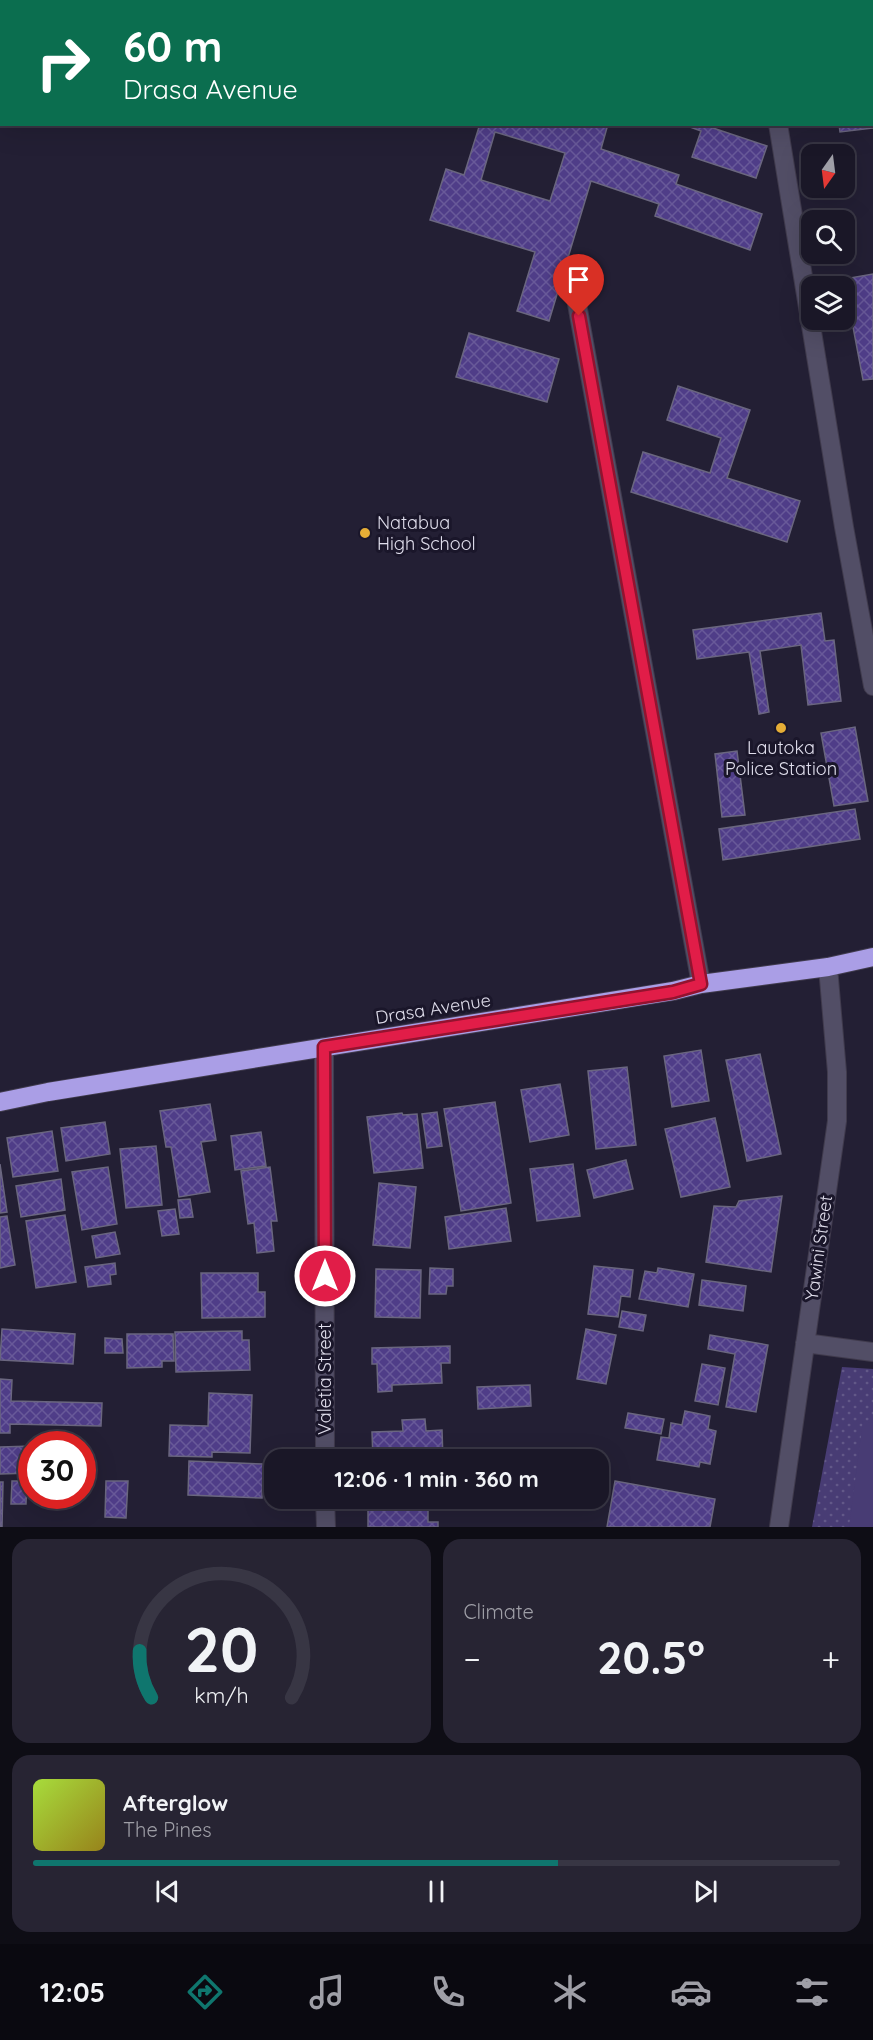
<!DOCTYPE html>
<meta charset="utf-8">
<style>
:root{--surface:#1a1727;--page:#272433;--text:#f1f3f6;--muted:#9f9fa7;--line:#383644;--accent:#0f766e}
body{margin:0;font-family:Quicksand,sans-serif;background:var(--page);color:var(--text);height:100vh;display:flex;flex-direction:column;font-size:22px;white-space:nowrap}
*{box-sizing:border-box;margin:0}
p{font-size:20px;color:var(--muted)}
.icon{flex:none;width:33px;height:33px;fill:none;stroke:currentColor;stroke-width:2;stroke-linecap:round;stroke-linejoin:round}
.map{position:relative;height:1527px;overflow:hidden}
.drawer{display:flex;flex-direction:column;gap:12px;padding:12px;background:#0e0d15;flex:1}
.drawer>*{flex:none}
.guide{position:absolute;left:0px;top:0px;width:873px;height:126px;box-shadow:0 6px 24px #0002,0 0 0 2px var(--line);background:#0b6e4f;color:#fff;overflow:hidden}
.needle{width:39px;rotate:194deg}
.controls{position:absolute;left:801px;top:144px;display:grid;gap:12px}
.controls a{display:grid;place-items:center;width:54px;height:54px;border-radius:12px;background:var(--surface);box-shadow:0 6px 24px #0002,0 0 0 2px var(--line);font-size:30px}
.speed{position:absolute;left:18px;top:1431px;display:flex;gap:12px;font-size:30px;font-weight:700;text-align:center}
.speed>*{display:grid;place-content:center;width:78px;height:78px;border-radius:50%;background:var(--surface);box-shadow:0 6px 24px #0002,0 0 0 2px var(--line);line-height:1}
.speed .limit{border:9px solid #d22;background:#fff;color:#111}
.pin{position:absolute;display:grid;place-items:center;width:51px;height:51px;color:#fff;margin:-62px -26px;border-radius:50% 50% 50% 0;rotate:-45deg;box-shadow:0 0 6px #0007}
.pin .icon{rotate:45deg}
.me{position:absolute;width:66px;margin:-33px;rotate:0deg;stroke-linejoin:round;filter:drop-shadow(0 0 4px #0008)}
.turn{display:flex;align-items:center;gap:21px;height:126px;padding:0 24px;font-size:27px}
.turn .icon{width:78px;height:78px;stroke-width:2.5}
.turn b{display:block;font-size:42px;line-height:51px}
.big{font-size:45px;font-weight:800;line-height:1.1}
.drawer .card{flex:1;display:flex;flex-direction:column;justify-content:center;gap:9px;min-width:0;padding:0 21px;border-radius:18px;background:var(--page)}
.drawer .dial{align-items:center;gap:0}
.dial svg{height:156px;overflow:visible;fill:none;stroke:var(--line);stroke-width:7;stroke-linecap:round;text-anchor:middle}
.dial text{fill:var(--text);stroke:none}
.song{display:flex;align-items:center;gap:18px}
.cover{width:72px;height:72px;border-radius:9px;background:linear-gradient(135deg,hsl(80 70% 55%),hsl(50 70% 35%))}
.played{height:6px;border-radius:3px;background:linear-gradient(90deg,var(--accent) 65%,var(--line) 65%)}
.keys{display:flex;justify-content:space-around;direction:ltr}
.heat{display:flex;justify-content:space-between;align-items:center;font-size:33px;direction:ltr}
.drawer .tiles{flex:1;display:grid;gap:12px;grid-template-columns:1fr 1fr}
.card:last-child{grid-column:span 2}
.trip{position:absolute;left:264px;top:1449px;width:345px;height:60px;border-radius:18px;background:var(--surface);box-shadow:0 6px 24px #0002,0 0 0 2px var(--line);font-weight:800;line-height:60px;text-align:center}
.dock{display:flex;height:96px;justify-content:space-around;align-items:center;background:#0a0910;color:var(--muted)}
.dock .icon{width:42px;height:42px}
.dock .current{color:var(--accent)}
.dock b{font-size:27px;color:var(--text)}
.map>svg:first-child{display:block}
.park{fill:url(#park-dots)}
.pitch{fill:#483c74}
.building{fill:url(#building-cross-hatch);stroke:#6a667f;stroke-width:1.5;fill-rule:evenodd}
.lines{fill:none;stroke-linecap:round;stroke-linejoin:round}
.street-casing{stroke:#403b4d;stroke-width:20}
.secondary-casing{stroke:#403b4d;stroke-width:20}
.highway-casing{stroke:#403b4d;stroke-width:20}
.street{stroke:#524e66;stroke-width:18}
.secondary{stroke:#524e66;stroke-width:18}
.highway{stroke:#aa9ee6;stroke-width:18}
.route-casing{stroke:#92132f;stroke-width:15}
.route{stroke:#e11d48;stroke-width:10}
.poi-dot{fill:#e5ad36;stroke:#1a162a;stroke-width:2}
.labels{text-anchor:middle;stroke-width:6;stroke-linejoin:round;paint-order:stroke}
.poi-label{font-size:18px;fill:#e0deec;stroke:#1a162a;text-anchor:start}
.street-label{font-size:18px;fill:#e0deec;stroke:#1a162a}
</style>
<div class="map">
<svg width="873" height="1527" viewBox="0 0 873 1527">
<defs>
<pattern id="park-dots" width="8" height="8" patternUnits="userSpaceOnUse" patternTransform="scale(1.5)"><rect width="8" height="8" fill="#483c74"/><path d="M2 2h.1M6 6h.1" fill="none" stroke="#625888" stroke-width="1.8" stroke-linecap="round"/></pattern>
<pattern id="building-cross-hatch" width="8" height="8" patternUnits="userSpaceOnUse" patternTransform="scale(1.5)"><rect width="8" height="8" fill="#4f3d88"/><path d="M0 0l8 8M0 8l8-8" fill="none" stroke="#685999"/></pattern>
</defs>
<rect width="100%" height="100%" fill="#231f34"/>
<path class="park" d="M842,1367L873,1369V1527H812Z"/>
<path class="pitch" d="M863,1421L873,1423V1527H849Z"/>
<path class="building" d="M203,0H256V2H193Z
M563,0L562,2L499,1V0Z
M596,0H702L706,2H596Z
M797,0H830V2H797Z
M872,114L873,128L840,132L839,124H872Z
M470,124H608L601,149L679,175L676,184L762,214L750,250L655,216L659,204L591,181L549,321L517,311L535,252L430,220L446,169L464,175L479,127ZM495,132L565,153L550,201L481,180Z
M682,124H708L707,126L767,146L756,178L692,157L701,131Z
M873,274V379L863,380L844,279Z
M469,333L559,359L547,402L456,377Z
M678,386L750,410L727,478L800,501L787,542L631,492L643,452L710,473L721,438L667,420Z
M821,613L825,641L834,640L841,701L808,705L801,645L760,651L769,712L759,714L749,652L697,659L693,630Z
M855,727L868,801L834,806L821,733Z
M737,751L745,815L722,817L715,754Z
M855,809L860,839L723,860L719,829Z
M701,1050L709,1101L672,1107L664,1056Z
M760,1054L781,1154L747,1161L726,1060Z
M627,1067L636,1145L596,1149L588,1071Z
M560,1084L569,1135L530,1142L521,1090Z
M495,1102L511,1203L461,1211L444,1109Z
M210,1104L216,1140L201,1142L210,1192L179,1197L171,1147H166L160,1111Z
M437,1112L442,1146L427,1148L422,1114Z
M402,1113L403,1115L417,1114L423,1168L374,1173L367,1117Z
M715,1118L730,1187L681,1197L665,1129Z
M105,1122L110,1154L66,1161L61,1128Z
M52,1131L58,1171L13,1177L7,1138Z
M261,1132L266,1166L235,1170L231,1136Z
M156,1146L162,1205L126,1208L120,1149Z
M626,1160L633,1189L594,1198L587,1170Z
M0,1164L7,1212L0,1213Z
M573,1164L580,1216L537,1221L530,1169Z
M108,1167L117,1224L82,1230L72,1172Z
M270,1167L277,1221H271L274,1251L257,1253L254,1223L248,1224L241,1171Z
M61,1179L65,1210L21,1217L16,1186Z
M379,1183L416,1187L410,1248L373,1245Z
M782,1196L771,1272L706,1262L714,1206L736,1207L739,1201Z
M190,1199L193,1217L180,1218L178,1200Z
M506,1208L511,1241L449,1249L445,1217Z
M175,1209L179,1234L162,1236L158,1211Z
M65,1215L76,1282L36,1288L26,1221Z
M7,1216L15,1265L0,1268V1217Z
M115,1232L120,1254L96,1258L92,1236Z
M115,1263L116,1274L110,1275L111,1284L88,1287L85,1267Z
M594,1266L633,1270L630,1297L621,1296L618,1317L588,1314Z
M430,1268L453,1269V1286H447L446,1294H429Z
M658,1268L694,1274L688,1307L639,1299L645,1271L657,1273Z
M376,1269L421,1270L420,1318L375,1317Z
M201,1273H258V1292H265V1317L202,1318Z
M702,1280L746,1286L743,1311L699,1305Z
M622,1311L646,1315L643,1331L619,1327Z
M2,1329L75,1334L73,1364L0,1360Z
M586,1329L616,1335L606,1384L577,1379Z
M242,1331V1340H249L250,1370L176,1372L175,1332Z
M127,1334H173L174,1361H162V1367L127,1368Z
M710,1335L768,1345L756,1412L726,1407L735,1354L708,1349Z
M105,1338L122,1339L123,1353H105Z
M450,1346V1363H441L442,1383L392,1385V1391L378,1392L377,1364H372V1348Z
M702,1364L725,1368L718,1405L695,1401Z
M0,1379L12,1380L11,1401L102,1403L101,1426L10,1424V1433H0Z
M530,1385L531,1406L478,1409L477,1387Z
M209,1393L252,1395L250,1453L212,1452V1457L169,1456L170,1425L208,1426Z
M685,1411L710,1416L708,1429L716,1431L710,1464L700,1462L699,1467L657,1460L661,1437L669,1438L671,1423L682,1425Z
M628,1413L664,1419L661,1434L625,1428Z
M425,1419L426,1431L442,1430L443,1460H373L372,1432L403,1431L402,1420Z
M32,1446V1473L0,1474V1447Z
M189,1461L263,1464L262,1498L188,1495Z
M598,1471L610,1473L605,1502L585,1498H598Z
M12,1481H27L26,1504H11Z
M106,1481H128L126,1518L105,1517Z
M615,1481L715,1499L710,1527H607Z
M0,1482H3L2,1527H0Z
M368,1503L428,1504V1522H438V1527H368Z"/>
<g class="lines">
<g class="street-casing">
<path id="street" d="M759,0V2
M778,124L844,527L873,686
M575,293L701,984
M324,1047L325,1460
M325,1498L326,1527"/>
</g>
<g class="secondary-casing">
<path id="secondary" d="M805,1343L873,1352
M779,1527L837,1121V1072L828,967"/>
</g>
<g class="highway-casing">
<path id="highway" d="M0,1102L48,1092L673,991L701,984L828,967L873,957"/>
</g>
<use href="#street" class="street"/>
<use href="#secondary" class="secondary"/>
<use href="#highway" class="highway"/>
</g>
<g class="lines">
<g class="route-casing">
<path id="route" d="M325,1276L324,1047L673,992L701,984L579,316"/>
</g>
<use href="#route" class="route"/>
</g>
<g class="poi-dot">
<circle cx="365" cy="533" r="6"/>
<circle cx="781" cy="728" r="6"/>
</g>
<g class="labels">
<g class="poi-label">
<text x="377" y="529">Natabua<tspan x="377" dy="21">High School</tspan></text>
<text x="781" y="754" text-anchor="middle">Lautoka<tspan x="781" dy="21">Police Station</tspan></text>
</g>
<g class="street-label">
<text transform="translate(433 1009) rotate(-9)" y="6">Drasa Avenue</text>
<text transform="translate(819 1248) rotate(-82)" y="6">Yawini Street</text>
<text transform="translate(325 1379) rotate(-90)" y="6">Valetia Street</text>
</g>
</g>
</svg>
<div class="controls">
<a><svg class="needle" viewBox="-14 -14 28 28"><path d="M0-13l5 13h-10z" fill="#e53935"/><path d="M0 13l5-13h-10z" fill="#9f9fa7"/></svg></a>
<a><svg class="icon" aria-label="search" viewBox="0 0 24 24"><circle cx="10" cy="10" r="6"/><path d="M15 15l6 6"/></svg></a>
<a><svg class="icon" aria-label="layers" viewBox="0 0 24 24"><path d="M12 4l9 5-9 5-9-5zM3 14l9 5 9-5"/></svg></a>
</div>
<div class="speed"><div class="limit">30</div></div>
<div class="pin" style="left:579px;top:316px;background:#d93025"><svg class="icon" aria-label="arrive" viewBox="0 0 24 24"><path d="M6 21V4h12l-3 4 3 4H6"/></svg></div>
<svg class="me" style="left:325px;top:1276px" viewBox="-20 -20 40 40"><circle r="17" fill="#e11d48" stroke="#fff" stroke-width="3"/><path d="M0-11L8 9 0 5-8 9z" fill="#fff"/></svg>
<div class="trip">12:06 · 1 min · 360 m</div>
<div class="guide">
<div class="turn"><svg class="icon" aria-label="right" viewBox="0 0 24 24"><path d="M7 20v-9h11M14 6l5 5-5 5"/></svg><div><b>60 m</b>Drasa Avenue</div></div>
</div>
</div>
<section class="drawer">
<div class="tiles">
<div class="card dial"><svg viewBox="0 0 100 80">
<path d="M14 69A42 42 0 1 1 86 69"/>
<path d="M14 69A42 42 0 0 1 8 45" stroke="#0f766e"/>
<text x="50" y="56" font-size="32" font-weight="700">20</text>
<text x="50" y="72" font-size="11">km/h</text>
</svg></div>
<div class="card"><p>Climate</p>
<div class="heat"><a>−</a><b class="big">20.5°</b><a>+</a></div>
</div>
<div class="card">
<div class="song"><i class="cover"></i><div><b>Afterglow</b><p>The Pines</p></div></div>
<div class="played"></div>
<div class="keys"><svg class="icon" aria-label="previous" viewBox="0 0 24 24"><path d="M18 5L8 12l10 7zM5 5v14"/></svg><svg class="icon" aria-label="pause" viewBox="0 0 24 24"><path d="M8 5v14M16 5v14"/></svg><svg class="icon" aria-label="next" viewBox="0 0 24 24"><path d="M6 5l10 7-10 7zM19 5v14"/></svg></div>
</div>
</div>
</section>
<nav class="dock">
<b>12:05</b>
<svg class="icon current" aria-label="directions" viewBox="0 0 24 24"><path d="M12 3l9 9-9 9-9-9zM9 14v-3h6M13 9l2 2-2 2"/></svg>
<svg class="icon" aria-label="music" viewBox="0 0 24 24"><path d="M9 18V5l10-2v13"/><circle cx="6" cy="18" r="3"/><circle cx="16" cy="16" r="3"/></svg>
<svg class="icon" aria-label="phone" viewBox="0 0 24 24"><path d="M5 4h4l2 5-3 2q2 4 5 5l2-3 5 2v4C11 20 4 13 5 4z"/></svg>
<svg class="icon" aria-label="climate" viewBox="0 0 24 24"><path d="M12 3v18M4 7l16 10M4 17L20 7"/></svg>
<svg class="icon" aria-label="car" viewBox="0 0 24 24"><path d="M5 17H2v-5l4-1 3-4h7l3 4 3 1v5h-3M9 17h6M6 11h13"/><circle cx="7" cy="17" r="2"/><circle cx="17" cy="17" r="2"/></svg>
<svg class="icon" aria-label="filters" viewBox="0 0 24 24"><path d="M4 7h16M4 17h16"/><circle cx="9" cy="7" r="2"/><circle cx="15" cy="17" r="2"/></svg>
</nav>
